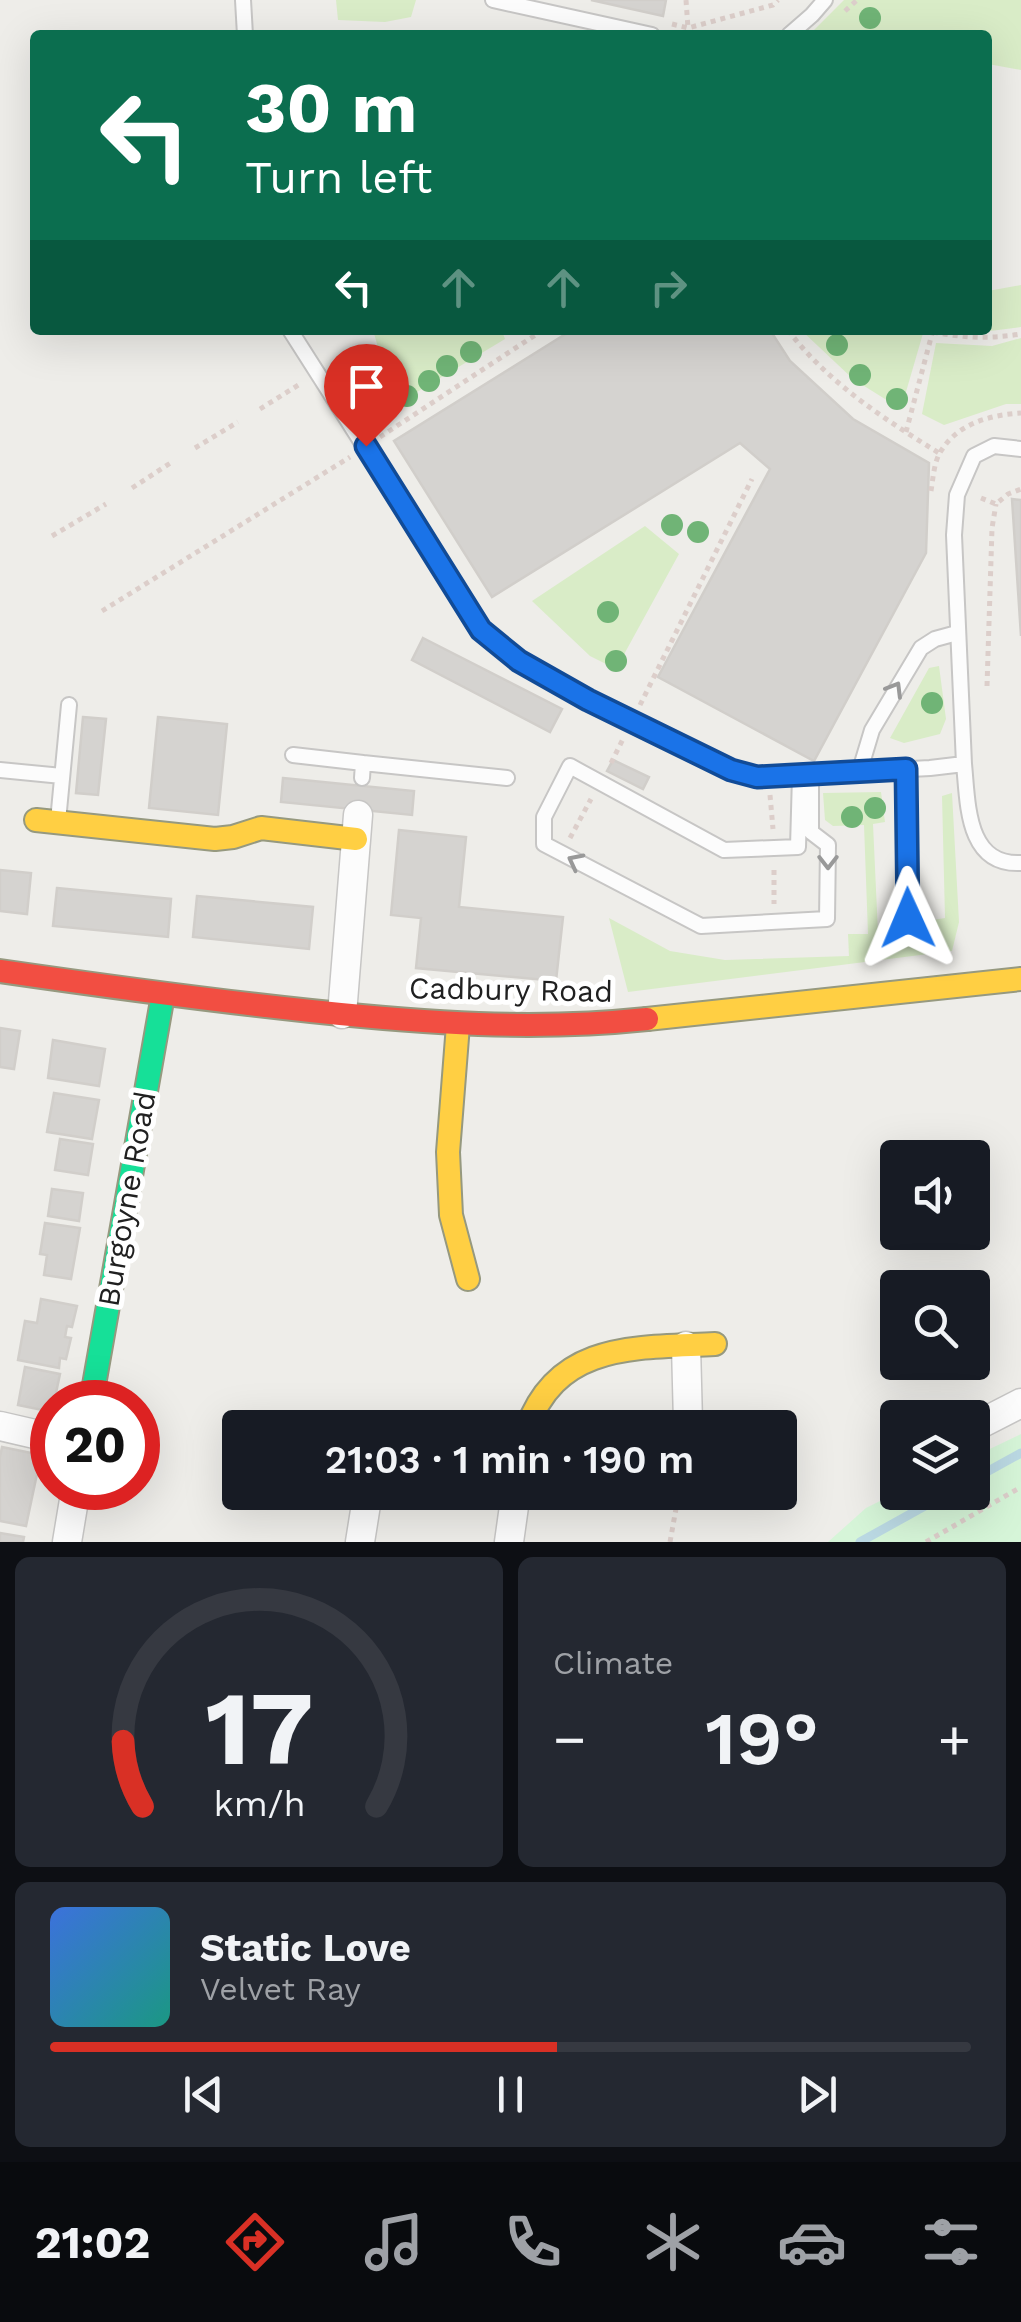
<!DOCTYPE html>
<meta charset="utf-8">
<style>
:root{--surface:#171b24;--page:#242831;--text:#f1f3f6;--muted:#9ea1a6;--line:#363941;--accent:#d93025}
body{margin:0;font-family:"Work Sans",sans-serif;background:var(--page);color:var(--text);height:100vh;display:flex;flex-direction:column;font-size:38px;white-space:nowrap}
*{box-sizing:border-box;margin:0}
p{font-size:32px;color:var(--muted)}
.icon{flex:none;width:55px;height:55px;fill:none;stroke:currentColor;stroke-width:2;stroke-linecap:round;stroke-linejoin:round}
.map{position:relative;height:1542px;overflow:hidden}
.details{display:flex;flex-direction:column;gap:15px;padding:15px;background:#0d0f14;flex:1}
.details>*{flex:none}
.guide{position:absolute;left:30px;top:30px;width:962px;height:305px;border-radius:10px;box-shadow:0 10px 40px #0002;background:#0b6e4f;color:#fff;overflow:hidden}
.fabs{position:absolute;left:880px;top:1140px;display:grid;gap:20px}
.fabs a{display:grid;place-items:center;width:110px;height:110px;border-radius:10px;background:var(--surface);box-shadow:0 10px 40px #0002;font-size:50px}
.speed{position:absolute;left:30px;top:1380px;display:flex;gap:20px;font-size:50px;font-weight:700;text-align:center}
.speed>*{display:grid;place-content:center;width:130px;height:130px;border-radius:50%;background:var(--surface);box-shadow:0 10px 40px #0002;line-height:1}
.speed .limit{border:15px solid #d22;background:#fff;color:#111}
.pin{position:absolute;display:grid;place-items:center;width:85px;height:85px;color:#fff;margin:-102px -42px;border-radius:50% 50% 50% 0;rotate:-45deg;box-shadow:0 0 10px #0007}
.pin .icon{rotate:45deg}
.me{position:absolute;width:110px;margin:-55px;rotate:359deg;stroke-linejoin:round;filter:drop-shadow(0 0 8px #0008)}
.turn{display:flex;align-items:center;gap:35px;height:210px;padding:0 50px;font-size:45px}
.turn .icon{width:130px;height:130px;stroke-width:2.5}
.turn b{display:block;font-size:70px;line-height:85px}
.lanes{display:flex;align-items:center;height:95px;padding:0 50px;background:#0003;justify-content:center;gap:50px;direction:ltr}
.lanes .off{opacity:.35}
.big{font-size:75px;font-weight:600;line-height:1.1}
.details .widget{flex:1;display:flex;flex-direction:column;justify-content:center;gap:15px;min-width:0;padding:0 35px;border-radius:15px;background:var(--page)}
.details .dial{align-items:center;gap:0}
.dial svg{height:260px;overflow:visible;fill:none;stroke:var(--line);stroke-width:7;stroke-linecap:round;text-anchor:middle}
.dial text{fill:var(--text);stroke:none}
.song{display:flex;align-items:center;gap:30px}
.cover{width:120px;height:120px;border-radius:15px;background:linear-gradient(135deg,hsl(220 70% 55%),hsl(170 70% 35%))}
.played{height:10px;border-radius:5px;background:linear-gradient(90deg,var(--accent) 55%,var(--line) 55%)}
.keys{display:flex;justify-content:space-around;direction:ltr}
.heat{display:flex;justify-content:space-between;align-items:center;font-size:55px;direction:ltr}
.details .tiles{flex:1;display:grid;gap:15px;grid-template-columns:1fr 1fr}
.widget:last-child{grid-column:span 2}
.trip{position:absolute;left:222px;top:1410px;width:575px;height:100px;border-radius:10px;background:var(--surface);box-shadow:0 10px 40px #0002;font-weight:600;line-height:100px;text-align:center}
.dock{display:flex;height:160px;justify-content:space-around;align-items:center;background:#090b0e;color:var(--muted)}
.dock .icon{width:70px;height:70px}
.dock .on{color:var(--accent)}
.dock b{font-size:45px;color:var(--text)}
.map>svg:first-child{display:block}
.grass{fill:#d9ecc7}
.park{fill:#d6f5d8}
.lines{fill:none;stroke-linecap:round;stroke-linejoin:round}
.stream{stroke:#bbd9e3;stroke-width:9}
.building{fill:#d5d3d0;stroke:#d1ceca;stroke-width:2.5}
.lane-casing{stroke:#c7c6c5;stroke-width:18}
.street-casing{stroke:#c7c6c5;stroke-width:31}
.fast-casing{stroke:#96997f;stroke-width:26}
.slow-casing{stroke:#96997f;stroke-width:26}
.jam-casing{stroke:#96997f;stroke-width:26}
.path{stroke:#dcceca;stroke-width:5;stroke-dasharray:5 5;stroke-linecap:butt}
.lane{stroke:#fcfcfc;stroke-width:14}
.street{stroke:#fcfcfc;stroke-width:28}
.fast{stroke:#16e098;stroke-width:22}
.slow{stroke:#ffcf43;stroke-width:22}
.jam{stroke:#f24e42;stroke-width:22}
.tree{fill:#70b476}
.oneway{stroke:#999}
.route-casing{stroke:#114b97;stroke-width:25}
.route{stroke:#1a73e8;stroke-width:18}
.labels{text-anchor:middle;stroke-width:10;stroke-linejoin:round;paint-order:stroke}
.street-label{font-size:30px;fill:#202020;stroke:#fff}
</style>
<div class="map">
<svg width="1021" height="1542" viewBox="0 0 1021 1542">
<rect width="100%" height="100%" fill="#eeede9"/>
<path class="grass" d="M336,0H416L411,17L385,22L338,20Z
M844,0H1021V70L988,64V35H809Z
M1021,285V327L982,332L962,330H988V291Z
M373,330H500L502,331L505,339L402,401L386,375Z
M801,330H924L901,409L853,379Z
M1021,338V404H1006L944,425L922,414L936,343L992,346Z
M645,526L679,554L616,669L590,656L532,601Z
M939,666L946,719L940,734L904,743L890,738L929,668Z
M881,792L885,822L873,824L878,933L927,930L926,921L945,918L942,796L952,793L959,922L952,951L628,992L609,918L670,951L725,960L849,956L848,934H868L864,825L833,826L825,820L823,793Z"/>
<path class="park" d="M1021,1434V1542H828L866,1508L898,1492H972L973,1457Z"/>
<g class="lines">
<path class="stream" d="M972,1480L1021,1453
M860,1542L950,1492"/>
</g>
<path class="building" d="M591,0H666L663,16Z
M572,330H770L790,361L853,419L929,463L926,553L814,761L658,677L770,469L740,443L492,597L394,441Z
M1012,499L1021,500V636Z
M423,638L562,709L550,732L412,660Z
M83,717L106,719L98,795L76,793Z
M158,717L227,724L218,815L149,808Z
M613,760L649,777L643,789L607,771Z
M283,778L414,791L412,815L281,802Z
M399,830L466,837L459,907L563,917L556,981L416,968L421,918L391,915Z
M0,870L31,873L27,914L0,911Z
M57,888L171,899L168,937L53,926Z
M197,896L313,907L309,949L193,937Z
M0,1028L20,1031L14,1069L0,1067Z
M53,1040L105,1049L99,1086L48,1078Z
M54,1093L99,1100L92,1139L47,1132Z
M60,1139L93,1144L88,1175L55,1170Z
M52,1189L83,1193L79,1221L48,1216Z
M45,1223L80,1228L71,1279L44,1275L47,1255L40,1254Z
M41,1299L77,1306L72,1327L67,1326L65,1337L71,1338L66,1359L60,1358L59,1368L18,1360L25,1321L37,1323Z
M25,1367L60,1374L56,1393L61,1394L60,1402H52V1412L18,1405Z
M2,1447L41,1455L26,1526L0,1521V1457Z
M0,1533L24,1537L23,1542H0Z"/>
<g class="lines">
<g class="lane-casing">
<path id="lane" d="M243,0L245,35
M493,0L652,35
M789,35L812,15L825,0
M290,330L481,630L519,661L588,699L731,770L757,777L930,768L964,764L954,535L957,495L974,456L994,446L1021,449
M293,755L363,763
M964,764C968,803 966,866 1021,863
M906,769L908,918
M0,770L62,776
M860,770L872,730L921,648L935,639L957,633
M800,776L798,847L724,850L570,766L544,817V844L701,926L827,919L828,845L811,832V773
M362,778L363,763L507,778
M58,821L69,705"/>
</g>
<g class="street-casing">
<path id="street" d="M342,1014L358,815
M686,1346L688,1422
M982,1423L1021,1403
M0,1426L52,1438
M67,1542L76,1488
M360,1542L368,1492
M509,1542L516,1492"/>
</g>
<g class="fast-casing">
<path id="fast" d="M91,1402L163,995"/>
</g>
<g class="slow-casing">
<path id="slow" d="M36,820L215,839L233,837L261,828L356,839
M647,1019L1021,979
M458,1025L448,1152L451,1215L468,1279
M527,1428C558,1341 638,1348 715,1344"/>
</g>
<g class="jam-casing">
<path id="jam" d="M0,971C104,986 207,1000 311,1011C425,1023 532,1031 647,1019"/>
</g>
<path class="path" d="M686,0L688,28L686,35
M845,11L857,0
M672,24L688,28L773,5L778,0
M788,330C827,382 884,419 939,453
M933,332C962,338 991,339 1021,334
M260,409L300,384
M906,432L933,330
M380,437L543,330
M195,448L238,422
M132,488L172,462
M931,491C933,479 934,461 941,451C958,423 991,415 1021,413
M981,498L996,504L1008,494L1021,489
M52,536L106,504
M102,611L350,457
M987,686L992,528L996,504
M640,705L752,479
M611,763L624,737
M770,795L773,829
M570,838L591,799
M774,870V904
M670,1542L679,1492
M926,1542L1021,1487"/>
<use href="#lane" class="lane"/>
<use href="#street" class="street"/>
<use href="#fast" class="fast"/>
<use href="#slow" class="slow"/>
<use href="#jam" class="jam"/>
</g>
<g class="tree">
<circle cx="870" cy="18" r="11"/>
<circle cx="837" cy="345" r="11"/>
<circle cx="471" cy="352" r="11"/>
<circle cx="447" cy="366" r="11"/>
<circle cx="860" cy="375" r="11"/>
<circle cx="429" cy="381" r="11"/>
<circle cx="407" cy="396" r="11"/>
<circle cx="897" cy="399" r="11"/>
<circle cx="672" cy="525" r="11"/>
<circle cx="698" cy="532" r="11"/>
<circle cx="608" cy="612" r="11"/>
<circle cx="616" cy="661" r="11"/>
<circle cx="932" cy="703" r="11"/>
<circle cx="875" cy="808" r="11"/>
<circle cx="852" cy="817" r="11"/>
</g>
<defs><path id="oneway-chevron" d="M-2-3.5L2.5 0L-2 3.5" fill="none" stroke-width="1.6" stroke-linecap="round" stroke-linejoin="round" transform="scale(2.5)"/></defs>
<g class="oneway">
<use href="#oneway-chevron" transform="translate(895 689) rotate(-59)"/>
<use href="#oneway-chevron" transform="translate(575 861) rotate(-153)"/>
<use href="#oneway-chevron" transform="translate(828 862) rotate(90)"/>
</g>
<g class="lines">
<g class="route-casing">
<path id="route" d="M366,446L481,630L519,661L588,700L731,770L757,777L906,769L908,918"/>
</g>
<use href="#route" class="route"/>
</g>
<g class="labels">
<g class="street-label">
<text transform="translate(511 990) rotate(1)" y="10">Cadbury Road</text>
<text transform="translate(127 1199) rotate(-80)" y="10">Burgoyne Road</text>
</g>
</g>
</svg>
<div class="fabs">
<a><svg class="icon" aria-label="sound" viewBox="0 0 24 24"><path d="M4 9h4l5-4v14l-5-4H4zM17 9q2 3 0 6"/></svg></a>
<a><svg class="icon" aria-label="search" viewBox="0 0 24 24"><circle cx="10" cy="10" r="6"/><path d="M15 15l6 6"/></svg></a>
<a><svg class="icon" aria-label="layers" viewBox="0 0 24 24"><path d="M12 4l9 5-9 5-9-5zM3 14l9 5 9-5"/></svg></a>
</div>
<div class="speed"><div class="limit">20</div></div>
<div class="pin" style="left:366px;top:446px;background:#d93025"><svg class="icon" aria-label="arrive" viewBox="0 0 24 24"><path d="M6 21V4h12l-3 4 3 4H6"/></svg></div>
<svg class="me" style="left:908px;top:918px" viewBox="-20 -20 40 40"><path d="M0-17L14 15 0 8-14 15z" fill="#1a73e8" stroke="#fff" stroke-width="4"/></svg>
<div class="trip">21:03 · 1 min · 190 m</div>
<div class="guide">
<div class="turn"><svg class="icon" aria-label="left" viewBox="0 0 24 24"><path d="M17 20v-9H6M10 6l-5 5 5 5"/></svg><div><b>30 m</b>Turn left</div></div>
<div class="lanes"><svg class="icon" aria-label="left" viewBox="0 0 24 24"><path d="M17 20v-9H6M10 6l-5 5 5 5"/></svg><svg class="icon off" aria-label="ahead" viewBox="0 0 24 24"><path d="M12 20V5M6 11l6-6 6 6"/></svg><svg class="icon off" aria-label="ahead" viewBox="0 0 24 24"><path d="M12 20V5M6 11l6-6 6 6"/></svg><svg class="icon off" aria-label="right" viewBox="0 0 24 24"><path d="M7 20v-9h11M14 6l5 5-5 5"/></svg></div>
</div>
</div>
<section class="details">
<div class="tiles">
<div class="widget dial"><svg viewBox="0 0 100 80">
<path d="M14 69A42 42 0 1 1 86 69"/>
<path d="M14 69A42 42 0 0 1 8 49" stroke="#d93025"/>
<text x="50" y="56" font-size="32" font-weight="700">17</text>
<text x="50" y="72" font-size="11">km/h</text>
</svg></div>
<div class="widget"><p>Climate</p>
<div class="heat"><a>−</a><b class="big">19°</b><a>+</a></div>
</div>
<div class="widget">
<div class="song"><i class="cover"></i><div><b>Static Love</b><p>Velvet Ray</p></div></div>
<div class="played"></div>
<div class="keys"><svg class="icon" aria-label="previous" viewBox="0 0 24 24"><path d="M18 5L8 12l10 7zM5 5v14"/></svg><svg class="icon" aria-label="pause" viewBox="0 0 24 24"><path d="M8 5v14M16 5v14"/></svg><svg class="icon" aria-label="next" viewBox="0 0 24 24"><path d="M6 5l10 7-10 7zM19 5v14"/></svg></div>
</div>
</div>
</section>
<nav class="dock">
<b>21:02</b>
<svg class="icon on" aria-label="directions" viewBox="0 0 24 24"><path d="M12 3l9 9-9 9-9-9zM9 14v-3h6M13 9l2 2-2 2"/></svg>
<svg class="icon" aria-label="music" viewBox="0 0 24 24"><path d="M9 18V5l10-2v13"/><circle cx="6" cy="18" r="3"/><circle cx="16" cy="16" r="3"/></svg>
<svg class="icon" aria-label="phone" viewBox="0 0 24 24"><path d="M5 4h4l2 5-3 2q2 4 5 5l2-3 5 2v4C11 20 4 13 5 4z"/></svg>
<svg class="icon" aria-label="climate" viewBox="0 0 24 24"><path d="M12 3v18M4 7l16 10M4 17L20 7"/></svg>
<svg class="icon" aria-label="car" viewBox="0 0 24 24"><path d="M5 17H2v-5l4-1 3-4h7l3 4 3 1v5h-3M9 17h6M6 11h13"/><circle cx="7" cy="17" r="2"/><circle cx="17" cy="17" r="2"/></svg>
<svg class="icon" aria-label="filters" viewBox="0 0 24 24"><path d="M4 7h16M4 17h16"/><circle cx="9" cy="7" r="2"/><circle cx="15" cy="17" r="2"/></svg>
</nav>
